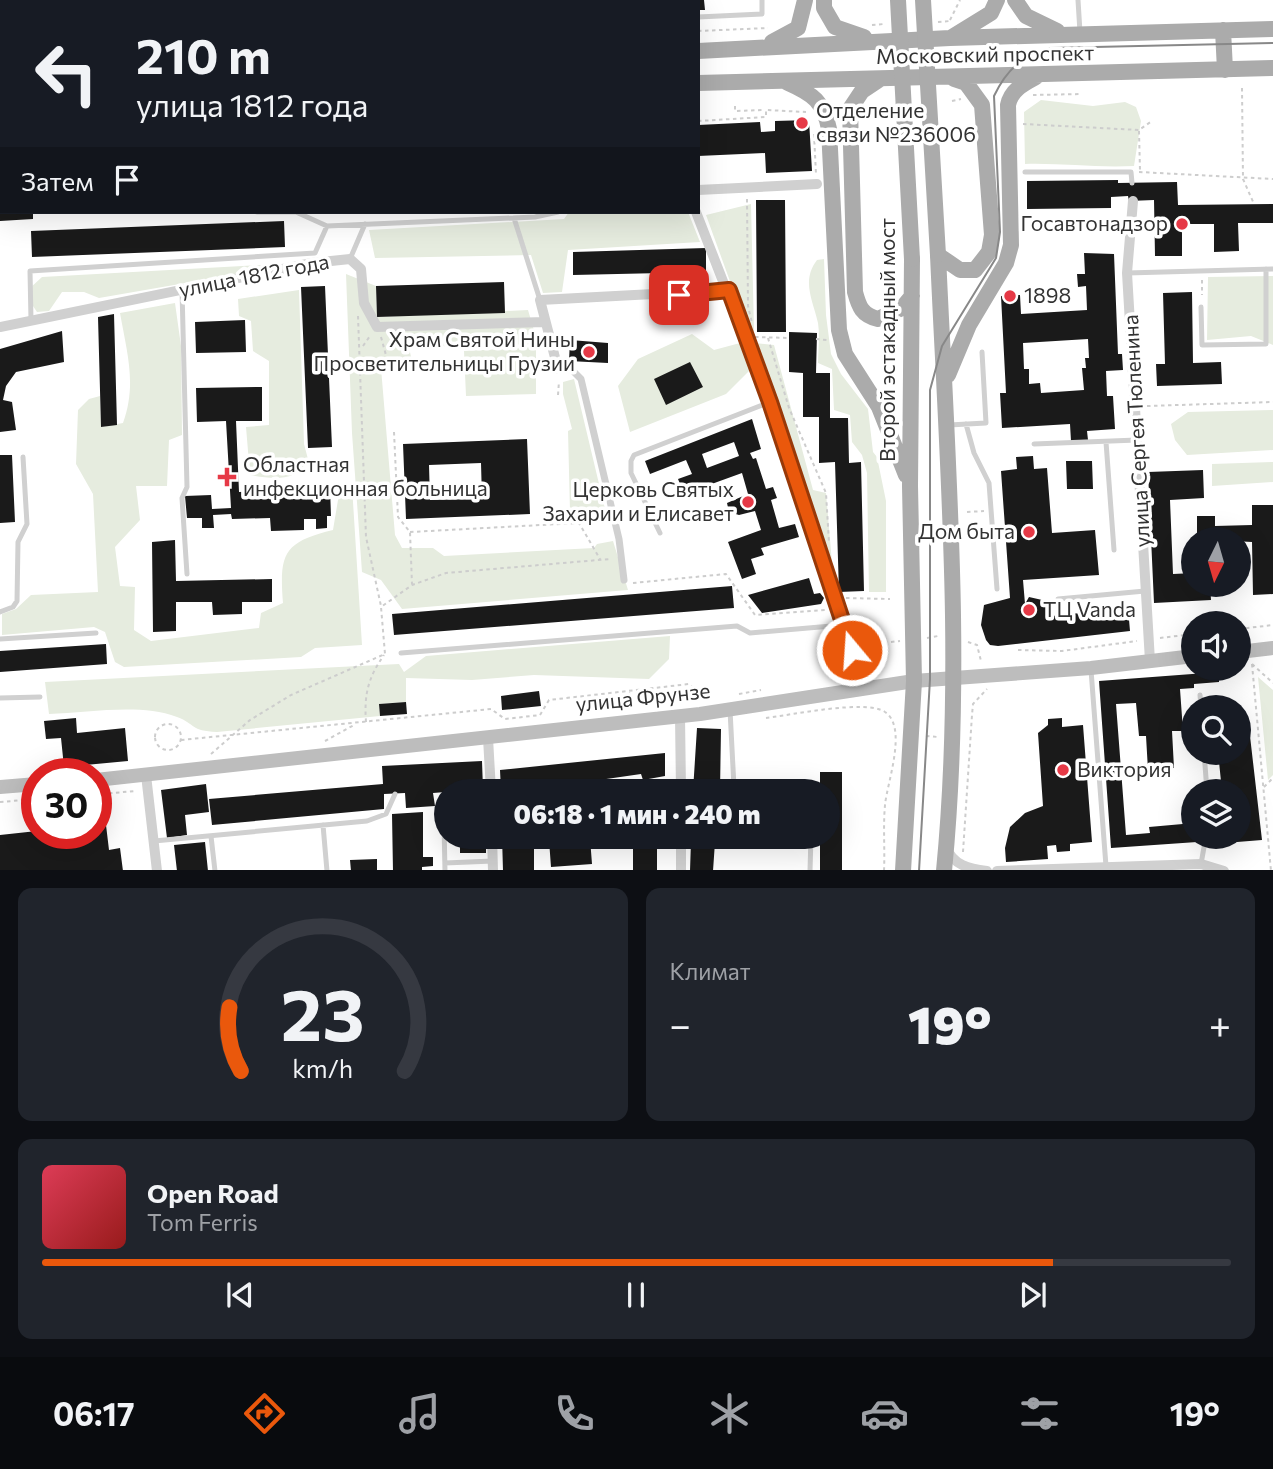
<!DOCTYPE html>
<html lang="ru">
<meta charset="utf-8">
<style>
:root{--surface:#171b24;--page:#20242c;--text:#f1f3f6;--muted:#9ea1a6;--line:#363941;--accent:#ea580c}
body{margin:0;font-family:Commissioner,sans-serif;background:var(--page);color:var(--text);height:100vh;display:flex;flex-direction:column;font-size:26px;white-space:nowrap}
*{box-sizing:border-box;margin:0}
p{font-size:23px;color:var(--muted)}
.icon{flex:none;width:38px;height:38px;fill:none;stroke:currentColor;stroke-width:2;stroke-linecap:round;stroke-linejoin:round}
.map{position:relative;height:870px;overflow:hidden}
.details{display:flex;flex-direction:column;gap:18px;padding:18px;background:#0d0f14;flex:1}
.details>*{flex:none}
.top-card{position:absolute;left:0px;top:0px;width:700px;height:214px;box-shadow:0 7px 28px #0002;background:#171b24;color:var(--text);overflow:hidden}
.needle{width:46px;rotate:185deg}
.controls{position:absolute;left:1181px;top:527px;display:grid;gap:14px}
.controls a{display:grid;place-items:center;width:70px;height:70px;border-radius:50%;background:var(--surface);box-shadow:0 7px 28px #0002;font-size:35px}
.speed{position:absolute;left:21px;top:758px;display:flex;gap:14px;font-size:35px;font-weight:700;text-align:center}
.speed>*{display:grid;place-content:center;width:91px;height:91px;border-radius:50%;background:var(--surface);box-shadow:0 7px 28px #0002;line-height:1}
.speed .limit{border:10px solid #d22;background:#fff;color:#111}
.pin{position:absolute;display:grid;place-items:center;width:60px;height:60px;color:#fff;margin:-30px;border-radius:14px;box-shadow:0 4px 10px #0006}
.me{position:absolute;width:77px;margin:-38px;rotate:342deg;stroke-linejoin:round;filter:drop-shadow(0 0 5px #0008)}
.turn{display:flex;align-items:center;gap:24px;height:147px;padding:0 21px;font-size:32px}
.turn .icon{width:91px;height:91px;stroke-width:2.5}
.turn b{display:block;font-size:49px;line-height:60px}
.then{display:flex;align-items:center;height:66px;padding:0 21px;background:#0003;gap:14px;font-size:26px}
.big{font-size:52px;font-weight:800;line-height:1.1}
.details .tile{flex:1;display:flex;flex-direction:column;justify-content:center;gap:10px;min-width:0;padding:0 24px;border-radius:14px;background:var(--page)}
.details .dial{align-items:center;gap:0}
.dial svg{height:182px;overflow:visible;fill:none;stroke:var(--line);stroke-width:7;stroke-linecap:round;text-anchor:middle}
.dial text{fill:var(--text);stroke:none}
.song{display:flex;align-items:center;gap:21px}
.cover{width:84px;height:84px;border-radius:10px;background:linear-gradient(135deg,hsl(350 70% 55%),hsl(0 70% 35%))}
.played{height:7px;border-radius:4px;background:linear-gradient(90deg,var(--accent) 85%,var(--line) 85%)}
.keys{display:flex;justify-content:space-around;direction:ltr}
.heat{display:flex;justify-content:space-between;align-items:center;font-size:38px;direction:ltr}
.details .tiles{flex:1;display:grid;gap:18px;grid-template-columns:1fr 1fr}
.tile:last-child{grid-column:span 2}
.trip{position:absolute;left:434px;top:779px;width:406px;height:70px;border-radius:35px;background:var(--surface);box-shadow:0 7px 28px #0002;font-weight:800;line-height:70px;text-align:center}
.tabs{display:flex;height:112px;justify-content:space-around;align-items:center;background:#090b0e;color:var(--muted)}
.tabs .icon{width:49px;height:49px}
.tabs .current{color:var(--accent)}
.tabs b{font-size:32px;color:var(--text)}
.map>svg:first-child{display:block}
.green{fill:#e6ecdf}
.building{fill:#1a1a1a;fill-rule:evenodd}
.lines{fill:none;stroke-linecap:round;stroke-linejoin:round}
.path{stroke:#cdcdcd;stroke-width:2;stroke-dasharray:3.5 3.5;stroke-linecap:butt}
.service{stroke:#d0d0d0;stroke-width:5}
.pedestrian{stroke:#d0d0d0;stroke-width:7}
.minor{stroke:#d0d0d0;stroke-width:10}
.secondary{stroke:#bdbdbd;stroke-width:14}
.primary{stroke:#ababab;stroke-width:16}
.tram{stroke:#888;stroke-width:2}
.primary-bridge{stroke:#ababab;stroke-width:16}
.route-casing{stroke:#983908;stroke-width:18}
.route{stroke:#ea580c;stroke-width:12}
.poi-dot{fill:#e63946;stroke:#fff;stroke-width:2.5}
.labels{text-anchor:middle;stroke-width:7;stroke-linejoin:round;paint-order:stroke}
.street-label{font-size:21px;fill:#333;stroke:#fff}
.poi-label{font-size:21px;fill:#333;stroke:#fff;text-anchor:start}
</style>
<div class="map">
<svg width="1273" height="871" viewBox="0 0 1273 871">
<rect width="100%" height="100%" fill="#fff"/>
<path class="green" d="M1041,100L1093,106L1125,102L1136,107L1141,121L1134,166C1097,168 1062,163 1025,164L1024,112Z
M751,204L754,331H748L706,215Z
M569,212H688L700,242L568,250L562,292L543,293L531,255L375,258L369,230L564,219Z
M824,259L826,315L831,354L841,374L868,409L873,452L877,457L886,501V592H869L867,473L862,455L852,442L850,415L834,410L832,369L818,363C818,350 820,336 818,323C813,300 801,281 817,260Z
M261,265L262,267L249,272L99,298L84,292H62L49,311L37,312L31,303L29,289L42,277Z
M346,274L376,286L377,317L528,310L538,344L409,347L412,362L381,368L395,535L402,548H433L444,556L594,548L597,544L613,541L628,590L402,609L381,580L362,572L352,433Z
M1273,276V345L1251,336L1207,340L1208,277Z
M299,290L304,444L309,463C293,482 273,479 250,475L246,427L269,425V361L253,351L251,321L239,316L238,299Z
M175,303L181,346L182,435L169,440L167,486H136L140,520L115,547L120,586L135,587L134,630L151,641L259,628L261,613L283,603C279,553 284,542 333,530L340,488L352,486L362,645L315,648L301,657L124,667L115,662L105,632L94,627L2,635V614L16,609L31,595L98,592L93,494L76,464L78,410L89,399L100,396L101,427L123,423C137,384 127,353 120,313Z
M692,334L714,350L740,343L750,370L726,394L630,432L618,386L638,359Z
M755,343L774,345L813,490L826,493L834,586Z
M536,347V394L466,396L464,351Z
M574,379L605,509L570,511L568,431L572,429L563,394V382Z
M1273,410V450L1187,455L1175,440L1171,424L1188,412Z
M1273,462V482L1212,486V464Z
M670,636L669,659L649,679L534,675L472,680L406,678V702L379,704L380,716L217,732C190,731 196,724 177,717C139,703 89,713 49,714L45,682L399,664L404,672L426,656Z
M1258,677L1273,690V775L1268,780Z"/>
<path class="building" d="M698,0H704L705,10H698Z
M809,120L812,171L766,173L765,153L698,156V125L760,122L761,132L775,131V121Z
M1118,180V183L1177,182L1178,205L1273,204V223H1238L1239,251L1214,252V224H1182V256H1155L1154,200L1129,201L1128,196L1111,197V208L1027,209V181Z
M756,200H785L786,332H757Z
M0,212H33V219L0,221Z
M284,221L285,247L32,257L31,231Z
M706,248V272L573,275V252Z
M1084,253L1114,254L1118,354H1122L1123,370L1106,371L1107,396H1113L1115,429L1087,431L1088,440L1071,441L1070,424L1002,428L1000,393H1006L1001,296L1020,295L1021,314L1087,310L1086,286L1078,287L1077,274H1085ZM1088,339L1089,358H1085L1086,368H1082L1084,390L1041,393L1040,383L1029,384V369H1024L1023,343Z
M504,282L505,313L377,317L376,286Z
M325,286L332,447L308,448L301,287Z
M1192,292L1193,363L1221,362L1222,384L1157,386L1156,364H1165L1163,293Z
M114,314L117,425L101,427L98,317Z
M245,320L246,352L196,353L195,322Z
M62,331L64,362L16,372L6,386L3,400L12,402L16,430L0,432V349Z
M789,332L817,333L816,373H830V418H848L849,463L861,462L864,591L839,592L835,462L819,463V417H803V373L789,372Z
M570,340L608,343V363L569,361Z
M690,362L703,387L666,405L654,379Z
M262,387V421H236L239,492L330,488L331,516H327V528L316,529V519H304V530L271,531L270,518L232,519L231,514L213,515L214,528H202V518H187L185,496L211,495L212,509L231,508L226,421L197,422L196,388Z
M752,419L761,449L750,453L753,459L756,458L766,489L773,487L777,498L771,500L779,528L795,524L799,537L761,548L764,555L751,559L756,574L742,579L728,542L761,530L755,511L739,515L729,512L727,503L748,494L742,473L684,494L678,479L692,474L686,460L650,474L645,461ZM734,442L739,456L707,468L702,454Z
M527,439L530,514L406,519L403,444ZM481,463L482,499L430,500L429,465Z
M0,455H12L15,522L0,523Z
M1033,456L1034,469L1047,468L1052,533L1095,530L1099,575L1023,580L1025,604L1029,597L1051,602L1052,616L1128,608L1130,631L998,646L990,645L986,640L981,625L984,605L1010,598L1001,471L1017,469L1016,457Z
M1066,461H1092L1093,489H1067Z
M1203,470L1204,498L1170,500L1173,574L1194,573V584H1210L1211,600L1154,603L1148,472Z
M1252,505H1273V594L1253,595L1252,542L1197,539V516H1215V526L1252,525Z
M175,540L176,581L272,579V602H242V614L213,615L212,602H176V631L153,632L152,542Z
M809,578L814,594L820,593L824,598L821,604L762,613L748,595Z
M732,586L734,608L394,635L392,614Z
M106,644L107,664L0,672V651Z
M1219,672V682L1194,684V688L1180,689L1183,731H1172L1174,768L1148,770L1146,736H1139L1136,703L1116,704L1126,835L1150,833L1149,827L1194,823V836H1197V842L1111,848L1099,681Z
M539,691L541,706L502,710L501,696Z
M406,702L407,714L380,716L379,704Z
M76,718L77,733L125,728L128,761L64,767L61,738L46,739L44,721Z
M1062,718V727L1083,725L1092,842L1070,844V851L1057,852L1056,845L1047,846L1048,859L1006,862L1005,848L1010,827L1025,813L1043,806L1038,733L1048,725V719Z
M697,728L721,729L720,791H693Z
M1250,736L1262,840L1212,844L1210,836H1239V791H1222L1218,752H1239V737Z
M665,753V776L643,780L641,774L523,791H501L500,770Z
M482,761L483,789L433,793L435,806L406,808L405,793L384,794V809L212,825L209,799L383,784L382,766Z
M820,772H842V871H820V836H828V791H820Z
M206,784L209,812L185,815L187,835L167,838L161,790Z
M423,812V857H433V866L422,867V871H393L392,814Z
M106,825L109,850L120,848L123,871H0V835L37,831L96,833V826Z
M460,836H486V853H460Z
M502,836H534V871H503Z
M590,838L592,864L551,867L549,840Z
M691,841L715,842L713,871H690Z
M205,842L208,871H177L174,845Z
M633,846H657V871H633Z
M377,859V871H351L350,860Z"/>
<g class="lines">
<path class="path" d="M274,0L275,2
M950,20L960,0
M938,22L950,21
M872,25L884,24
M698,31L768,28
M0,86H2
M1242,88L1243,179L1254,204
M1033,95L1082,94
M952,101L961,99
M735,106V111L765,110
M698,121L766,117V110L806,112
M1023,124L1139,130L1152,121
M1139,131L1140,171
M814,134L816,174
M0,140H2
M0,162H2
M1139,172L1273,179
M747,199L748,306L752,323
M1202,280V295
M358,316L366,537L381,606
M381,337L389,366
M755,337L789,338
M768,338L789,408L826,493L829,543
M816,339L827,340
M363,346L370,336
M558,395L559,381
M1147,406L1273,402
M394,432L398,517L410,532L412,584
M561,512L565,523
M967,512L984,511
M410,532L579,523L600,559
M633,583L726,574L755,615L826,610
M846,598L890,599
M1239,629L1273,625
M927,638L938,636
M1160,638L1194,634
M891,642L900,641
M968,642L977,645L981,661
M1018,650L1062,651L1137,641
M1252,664L1271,871
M1252,664L1273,683
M739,694L761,690
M613,710L631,692
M766,718C791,715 866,699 885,712C908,727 887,783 885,805C883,827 885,849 884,871
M366,722C364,694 368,678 384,655
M155 737a13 13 0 1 1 26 0a13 13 0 1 1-26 0Z
M926,736L938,737
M181,740L491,709L505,719L540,715L549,700L689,684L704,699
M325,741L354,725
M211,754L250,720L291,695L385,654L381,607L412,585L446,573L610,559
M54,774L87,771
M1264,787L1273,778
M102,794L135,791
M0,802L37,799
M963,852L972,715L973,704L987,689"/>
<path class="service" d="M392,0V2
M662,0V2
M1078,0L1080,32
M698,17L762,14V0
M0,37H2
M1025,172H1131L1132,183
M257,212H296L327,226
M514,218L540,300
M350,259L365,224
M1127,273L1273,269
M182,290L187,487L182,498L187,574
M1201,307L1202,345L1266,344V269
M31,320L30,271L315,253L327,226L535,217L558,212
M966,424L974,453L989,483L997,589
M949,425L986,423L982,352
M1106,442L1114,550
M1034,444L1137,440
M660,533L631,473V461L634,455L770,402
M1058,599L1145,591
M0,612L13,607L17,601L18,542L27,524L23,457
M0,639L96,633
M401,653L737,626L750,633L843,625
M1091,670L1106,866
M1200,695L1201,707
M0,698L40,697
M730,710L734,787
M1204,752L1207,791
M615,791L681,788
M444,824L445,871
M323,825L327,871
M211,836L215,871
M154,841L367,821L386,814L395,794
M445,863L493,861
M1201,864L1206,836
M810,871L811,836"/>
<path class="pedestrian" d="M558,369L572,370L581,379L619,539L624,580"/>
<path class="minor" d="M698,190L817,184
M1133,201L1127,273L1150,661
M696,212L770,402L864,690
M0,327L312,263L350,259L361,269L364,303L377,327L545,322
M558,369L540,300L729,290
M680,716L681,791
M488,738L491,791
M146,775L157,871
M492,836L493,871
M681,836V871
M946,847C953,865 969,869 987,871
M997,871L1201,864L1224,871"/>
<path class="secondary" d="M1239,652L1273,648
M96,780L700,714L914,681L1091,668L1194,656
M0,787L37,784"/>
<path class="primary" d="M824,0V8L835,27L864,37
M1015,0L1026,16L1057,31
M1223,30L1225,70
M952,37L991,13L997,0
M772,42L798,28L805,0
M698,51L950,38L1273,29
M880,79L862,91L850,109L855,292C859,307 862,315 878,319L902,308L912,296
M698,83L1273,68
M788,83C813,94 824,102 829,129L839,330L845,354L879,407L906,475
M0,101H2
M0,122H2
M938,255C947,460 964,666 944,871
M938,255L960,270H975L989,252L992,235L982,105L966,83L954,79
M948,375L969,325L1006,263L1011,245L1008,105C1011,90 1023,84 1036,77
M903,871L914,681L910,486L912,259"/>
<path class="tram" d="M919,871L930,679V390L942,346L996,258L1000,232L994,96C1007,69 1021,57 1050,48L1273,43"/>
<path class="primary-bridge" d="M898,0L912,259
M923,0L938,255"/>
</g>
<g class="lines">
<g class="route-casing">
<path id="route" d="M679,295L729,290L770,402L852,650"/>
</g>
<use href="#route" class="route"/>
</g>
<g class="poi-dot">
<circle cx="802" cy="123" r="7"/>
<circle cx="1182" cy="224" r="7"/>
<circle cx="1010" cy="296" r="7"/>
<circle cx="589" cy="352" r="7"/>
<path d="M223.5 466.5h7v7h7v7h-7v7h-7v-7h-7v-7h7z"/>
<circle cx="748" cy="502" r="7"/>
<circle cx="1029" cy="532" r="7"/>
<circle cx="1029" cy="610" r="7"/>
<circle cx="1063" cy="770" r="7"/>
</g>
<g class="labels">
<g class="street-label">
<text transform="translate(985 55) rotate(-1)" y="7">Московский проспект</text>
<text transform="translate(254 276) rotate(-11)" y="7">улица 1812 года</text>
<text transform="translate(888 340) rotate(-90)" y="7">Второй эстакадный мост</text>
<text transform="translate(1137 431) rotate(-93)" y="7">улица Сергея Тюленина</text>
<text transform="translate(643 698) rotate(-6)" y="7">улица Фрунзе</text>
</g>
<g class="poi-label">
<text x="816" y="118">Отделение<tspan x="816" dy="24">связи №236006</tspan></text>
<text x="1168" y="231" text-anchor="end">Госавтонадзор</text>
<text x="1024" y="303">1898</text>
<text x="575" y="347" text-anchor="end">Храм Святой Нины<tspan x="575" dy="24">Просветительницы Грузии</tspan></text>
<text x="243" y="472">Областная<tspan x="243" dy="24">инфекционная больница</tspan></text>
<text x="734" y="497" text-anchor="end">Церковь Святых<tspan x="734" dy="24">Захарии и Елисавет</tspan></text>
<text x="1015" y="539" text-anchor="end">Дом быта</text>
<text x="1043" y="617">ТЦ Vanda</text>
<text x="1077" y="777">Виктория</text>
</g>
</g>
</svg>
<div class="controls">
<a><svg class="needle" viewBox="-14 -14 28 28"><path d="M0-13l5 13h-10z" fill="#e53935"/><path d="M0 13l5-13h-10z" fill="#9ea1a6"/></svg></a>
<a><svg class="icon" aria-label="sound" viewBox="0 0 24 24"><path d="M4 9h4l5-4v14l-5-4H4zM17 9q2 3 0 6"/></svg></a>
<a><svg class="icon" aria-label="search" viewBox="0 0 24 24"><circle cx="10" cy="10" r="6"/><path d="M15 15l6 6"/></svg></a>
<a><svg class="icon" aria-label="layers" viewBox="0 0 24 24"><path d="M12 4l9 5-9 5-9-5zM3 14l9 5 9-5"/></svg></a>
</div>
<div class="speed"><div class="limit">30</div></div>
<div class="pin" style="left:679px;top:295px;background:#d93025"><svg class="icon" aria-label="arrive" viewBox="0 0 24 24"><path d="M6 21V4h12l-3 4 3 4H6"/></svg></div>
<svg class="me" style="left:852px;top:650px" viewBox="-20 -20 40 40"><circle r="17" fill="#ea580c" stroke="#fff" stroke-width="3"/><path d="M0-11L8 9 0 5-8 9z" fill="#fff"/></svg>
<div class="trip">06:18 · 1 мин · 240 m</div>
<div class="top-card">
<div class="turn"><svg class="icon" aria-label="left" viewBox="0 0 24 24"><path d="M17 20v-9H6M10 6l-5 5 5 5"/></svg><div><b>210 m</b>улица 1812 года</div></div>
<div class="then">Затем<svg class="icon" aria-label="arrive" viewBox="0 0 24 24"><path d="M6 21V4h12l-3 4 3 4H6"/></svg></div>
</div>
</div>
<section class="details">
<div class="tiles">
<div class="tile dial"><svg viewBox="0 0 100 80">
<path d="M14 69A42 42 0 1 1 86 69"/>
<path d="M14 69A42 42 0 0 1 9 41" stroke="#ea580c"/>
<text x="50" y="56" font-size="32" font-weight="700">23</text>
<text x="50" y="72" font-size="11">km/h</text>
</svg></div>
<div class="tile"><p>Климат</p>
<div class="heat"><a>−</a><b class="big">19°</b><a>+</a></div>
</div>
<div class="tile">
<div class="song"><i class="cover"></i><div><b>Open Road</b><p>Tom Ferris</p></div></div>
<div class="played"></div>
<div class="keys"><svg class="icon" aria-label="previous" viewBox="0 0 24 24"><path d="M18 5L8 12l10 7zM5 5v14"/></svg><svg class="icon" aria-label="pause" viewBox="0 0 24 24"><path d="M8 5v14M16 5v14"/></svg><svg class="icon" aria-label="next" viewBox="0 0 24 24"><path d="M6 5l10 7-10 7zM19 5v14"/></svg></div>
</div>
</div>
</section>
<nav class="tabs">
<b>06:17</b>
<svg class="icon current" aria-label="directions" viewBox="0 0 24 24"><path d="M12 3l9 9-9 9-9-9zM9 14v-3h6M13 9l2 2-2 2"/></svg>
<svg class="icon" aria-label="music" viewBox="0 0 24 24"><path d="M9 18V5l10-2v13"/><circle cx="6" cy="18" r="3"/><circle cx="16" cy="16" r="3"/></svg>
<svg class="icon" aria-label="phone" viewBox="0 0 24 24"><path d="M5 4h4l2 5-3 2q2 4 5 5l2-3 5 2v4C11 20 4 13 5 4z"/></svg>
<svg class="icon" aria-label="climate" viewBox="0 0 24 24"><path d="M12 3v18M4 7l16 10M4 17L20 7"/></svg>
<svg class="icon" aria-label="car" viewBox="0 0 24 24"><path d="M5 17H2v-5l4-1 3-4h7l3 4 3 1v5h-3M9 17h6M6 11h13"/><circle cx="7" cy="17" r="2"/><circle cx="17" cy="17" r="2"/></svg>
<svg class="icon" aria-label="filters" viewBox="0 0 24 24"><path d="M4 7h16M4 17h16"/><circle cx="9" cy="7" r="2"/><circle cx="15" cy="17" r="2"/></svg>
<b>19°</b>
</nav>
